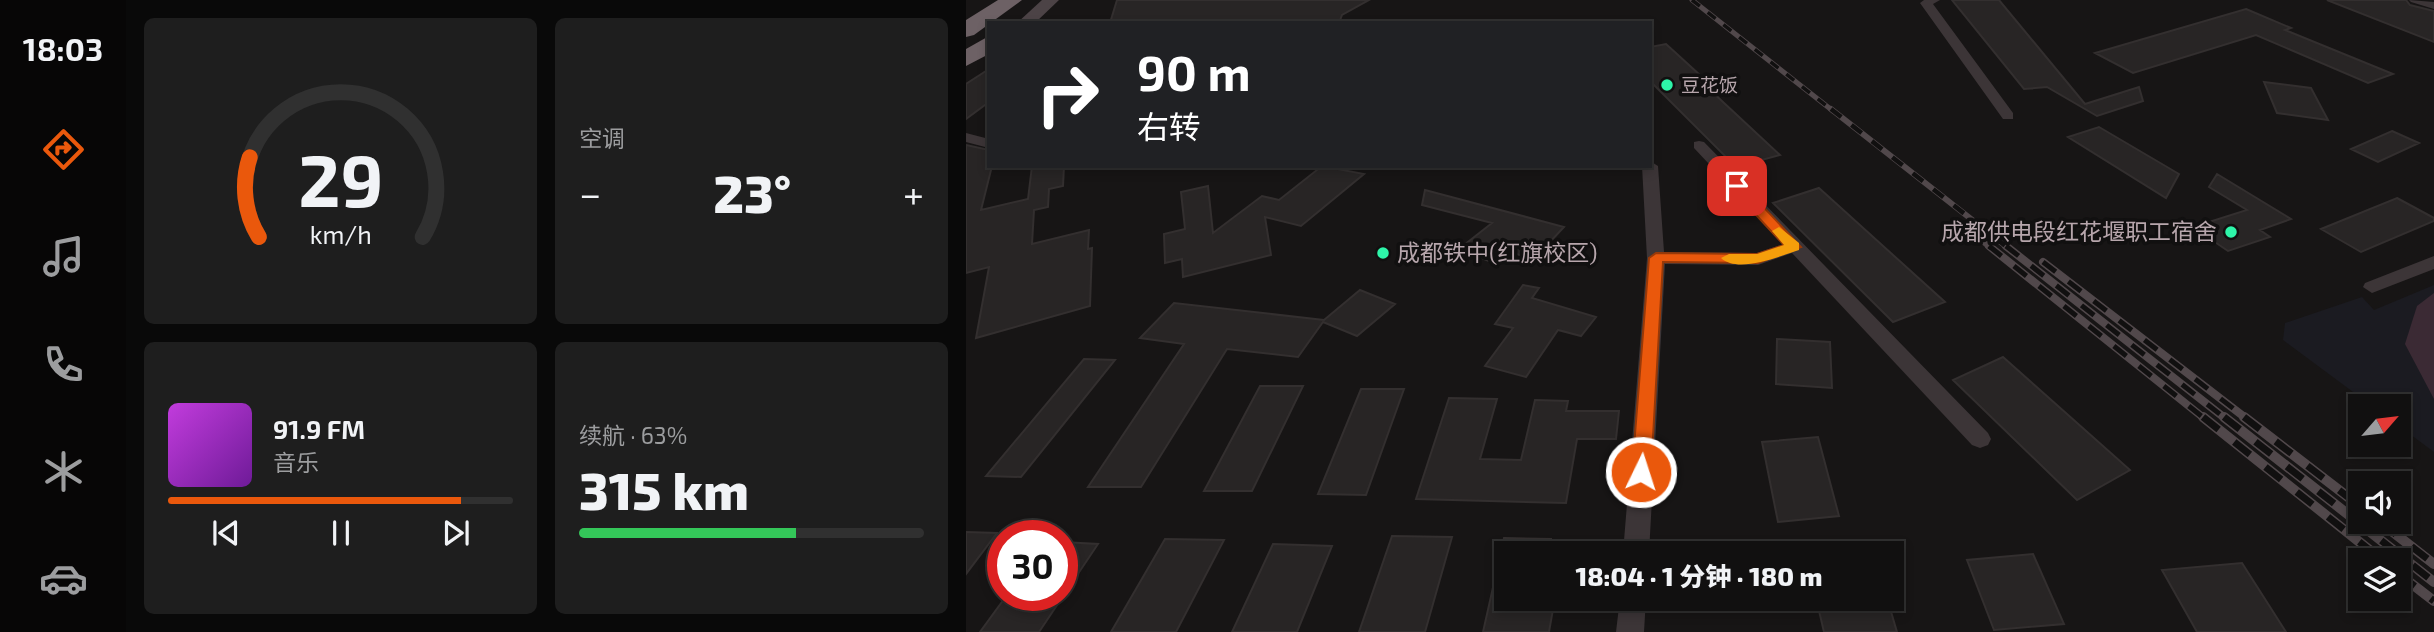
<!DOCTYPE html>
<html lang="zh">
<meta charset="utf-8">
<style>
:root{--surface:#111010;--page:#1e1e1e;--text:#f1f3f6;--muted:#9c9d9f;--line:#303030;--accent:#ea580c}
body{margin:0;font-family:"Exo 2","Noto Sans SC",sans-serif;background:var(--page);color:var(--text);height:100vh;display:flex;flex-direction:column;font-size:26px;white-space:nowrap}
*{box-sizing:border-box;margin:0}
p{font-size:23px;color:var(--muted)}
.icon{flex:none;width:38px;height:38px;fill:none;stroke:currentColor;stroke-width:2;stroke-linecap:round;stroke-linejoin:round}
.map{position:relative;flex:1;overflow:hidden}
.sheet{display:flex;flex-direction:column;gap:18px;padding:18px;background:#090909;width:840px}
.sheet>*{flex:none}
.banner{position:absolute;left:21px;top:21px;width:665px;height:147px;border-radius:0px;box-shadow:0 4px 10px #0003,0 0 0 2px var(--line);background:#202124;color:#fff;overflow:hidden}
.needle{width:46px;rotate:62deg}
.controls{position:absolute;left:1382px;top:394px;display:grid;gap:14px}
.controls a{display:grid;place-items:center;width:63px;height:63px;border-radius:0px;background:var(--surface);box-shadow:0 4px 10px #0003,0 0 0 2px var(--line);font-size:35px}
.speed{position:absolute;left:21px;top:520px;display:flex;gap:14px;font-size:35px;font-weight:700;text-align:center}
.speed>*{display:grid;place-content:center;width:91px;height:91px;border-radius:50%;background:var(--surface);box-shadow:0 4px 10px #0003,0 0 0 2px var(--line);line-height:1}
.speed .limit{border:10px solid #d22;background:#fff;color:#111}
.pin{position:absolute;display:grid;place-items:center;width:60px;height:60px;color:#fff;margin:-30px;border-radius:14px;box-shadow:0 4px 10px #0006}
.me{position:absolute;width:77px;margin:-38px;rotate:4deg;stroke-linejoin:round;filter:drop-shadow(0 0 5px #0008)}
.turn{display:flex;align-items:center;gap:24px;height:147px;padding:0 35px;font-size:32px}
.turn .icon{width:91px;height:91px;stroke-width:2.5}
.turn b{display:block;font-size:49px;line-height:60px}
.big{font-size:52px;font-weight:800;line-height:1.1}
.sheet .widget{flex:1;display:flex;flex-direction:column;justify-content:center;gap:10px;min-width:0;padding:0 24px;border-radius:10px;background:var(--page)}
.sheet .dial{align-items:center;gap:0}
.dial svg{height:182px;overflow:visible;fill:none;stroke:var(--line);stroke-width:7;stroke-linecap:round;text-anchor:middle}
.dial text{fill:var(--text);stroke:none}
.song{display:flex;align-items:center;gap:21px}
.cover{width:84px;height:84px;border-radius:10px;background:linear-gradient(135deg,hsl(290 70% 55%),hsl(280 70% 35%))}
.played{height:7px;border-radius:4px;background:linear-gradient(90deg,var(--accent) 85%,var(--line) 85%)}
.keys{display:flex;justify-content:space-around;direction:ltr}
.heat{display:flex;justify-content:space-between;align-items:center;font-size:38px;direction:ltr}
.charge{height:10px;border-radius:5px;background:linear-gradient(90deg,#34c759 63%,var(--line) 0)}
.sheet .tiles{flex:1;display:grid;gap:18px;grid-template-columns:repeat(2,1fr)}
.trip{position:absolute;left:528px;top:541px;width:410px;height:70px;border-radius:0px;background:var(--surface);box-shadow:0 4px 10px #0003,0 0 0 2px var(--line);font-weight:800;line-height:70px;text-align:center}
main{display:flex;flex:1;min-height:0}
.tab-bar{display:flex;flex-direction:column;width:126px;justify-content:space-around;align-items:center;background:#070606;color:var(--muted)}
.tab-bar .icon{width:49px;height:49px}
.tab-bar .selected{color:var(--accent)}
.tab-bar b{font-size:32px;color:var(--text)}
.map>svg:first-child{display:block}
.green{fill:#1b1b21}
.water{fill:#3b2a34}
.building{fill:#282525;stroke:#332f2f;stroke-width:2}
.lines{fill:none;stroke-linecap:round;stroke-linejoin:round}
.street{fill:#3c3537;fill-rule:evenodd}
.secondary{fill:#4c4346;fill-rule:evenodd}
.highway{fill:#6d6165;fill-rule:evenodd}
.rail-far3-casing{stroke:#51484b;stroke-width:5}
.rail-far2-casing{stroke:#51484b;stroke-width:6}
.rail-far1-casing{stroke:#51484b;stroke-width:8}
.rail-casing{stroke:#51484b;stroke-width:10}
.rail-far3{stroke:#111010;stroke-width:3.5;stroke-dasharray:10;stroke-linecap:butt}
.rail-far2{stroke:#111010;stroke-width:4.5;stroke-dasharray:13;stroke-linecap:butt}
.rail-far1{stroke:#111010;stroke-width:5;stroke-dasharray:16;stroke-linecap:butt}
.rail{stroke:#111010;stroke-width:7;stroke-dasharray:20;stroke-linecap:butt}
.route{fill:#ea580c;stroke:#983908;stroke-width:2}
.slow{fill:#f59e0b}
.poi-dot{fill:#2ef5a9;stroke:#111010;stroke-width:2.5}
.labels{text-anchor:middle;stroke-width:7;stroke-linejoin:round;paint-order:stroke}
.far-poi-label{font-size:19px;fill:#b7a6ac;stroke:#111010;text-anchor:start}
.poi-label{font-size:23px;fill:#b7a6ac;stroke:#111010;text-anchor:end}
</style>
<main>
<nav class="tab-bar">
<b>18:03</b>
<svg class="icon selected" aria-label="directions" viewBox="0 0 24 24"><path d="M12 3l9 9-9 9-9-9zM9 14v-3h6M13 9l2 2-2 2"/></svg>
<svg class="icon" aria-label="music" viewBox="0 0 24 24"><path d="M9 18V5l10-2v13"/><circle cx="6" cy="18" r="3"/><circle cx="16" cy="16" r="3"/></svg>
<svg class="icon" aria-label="phone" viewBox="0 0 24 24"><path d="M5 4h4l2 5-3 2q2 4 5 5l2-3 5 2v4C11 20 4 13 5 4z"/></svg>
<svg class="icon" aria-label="climate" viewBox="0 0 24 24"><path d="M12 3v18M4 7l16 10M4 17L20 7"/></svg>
<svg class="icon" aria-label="car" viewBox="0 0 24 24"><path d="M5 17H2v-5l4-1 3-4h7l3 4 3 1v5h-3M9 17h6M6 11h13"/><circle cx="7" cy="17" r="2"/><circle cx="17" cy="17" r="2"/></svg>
</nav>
<section class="sheet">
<div class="tiles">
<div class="widget dial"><svg viewBox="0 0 100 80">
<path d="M14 69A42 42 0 1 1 86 69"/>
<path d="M14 69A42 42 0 0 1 10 34" stroke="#ea580c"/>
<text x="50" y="56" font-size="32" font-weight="700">29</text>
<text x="50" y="72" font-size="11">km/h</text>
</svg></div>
<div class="widget"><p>空调</p>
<div class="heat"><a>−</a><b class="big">23°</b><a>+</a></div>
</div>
<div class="widget">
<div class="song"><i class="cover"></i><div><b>91.9 FM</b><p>音乐</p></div></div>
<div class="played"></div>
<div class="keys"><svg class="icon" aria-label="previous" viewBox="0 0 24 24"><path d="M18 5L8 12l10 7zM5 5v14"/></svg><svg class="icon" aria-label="pause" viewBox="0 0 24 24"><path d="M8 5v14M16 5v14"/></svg><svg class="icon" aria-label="next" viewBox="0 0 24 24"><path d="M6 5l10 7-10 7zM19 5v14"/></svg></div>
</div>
<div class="widget"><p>续航 · 63%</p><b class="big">315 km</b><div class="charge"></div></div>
</div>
</section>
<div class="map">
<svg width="1468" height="632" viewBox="0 0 1468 632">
<rect width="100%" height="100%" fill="#171515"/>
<path class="green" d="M1468,285V452L1433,426V406H1406L1317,340L1319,323L1396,297L1408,310Z"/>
<path class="water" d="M1468,293V399L1439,344L1451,306Z"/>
<path class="building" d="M151,0H403L376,15L373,23H144Z
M986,0H1033L1119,104L1173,87L1177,101L1131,116L1081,87L1058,89Z
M1361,0H1440L1444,5L1468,11V42Z
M1280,9L1325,28L1319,30L1427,74L1402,83L1290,35L1167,73L1129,53Z
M700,44L747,87L742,88L814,155L770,167L684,81V47Z
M23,69V102L0,119V84Z
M1298,82L1345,88L1362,120L1311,113Z
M1133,127L1213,174L1200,198L1102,137Z
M1426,131L1453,143L1412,162L1385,149Z
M0,145L23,150V166H26L15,210L62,199L66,166H98L97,186L83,189L82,207L68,210L66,244L123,230L122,249L126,248L124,306L10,338L23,267L0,273Z
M356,166L398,174L335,226L299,217L305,255L217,277L216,259L199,263L198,234L219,229L215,192L242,186L247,233L296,196L313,200Z
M1251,174L1325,219L1294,230L1304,237L1262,251L1227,227L1281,210L1243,187Z
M853,188L979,302L927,322L807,203Z
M459,190L598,227L567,260L543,251L528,263L493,249L526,223L456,205Z
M1431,198L1468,218V221L1395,252L1355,229Z
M557,285L573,288L566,298L630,317L615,336L592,330L560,377L519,366L547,328L529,324Z
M394,290L429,304L391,336L357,322L332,357L261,349L175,487H122L218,344L174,338L208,303L358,320Z
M811,339L864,342L866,388L810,384Z
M1037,357L1164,470L1111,500L987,380Z
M118,359L149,360L55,477L20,476Z
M294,386H337L286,491H238Z
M395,389H438L400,495L352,494Z
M483,398L531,399L514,459L555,460L569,400L602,401L600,411H653L650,439H611L600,503L450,499Z
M852,437L873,516L812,522L796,442Z
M0,532L31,533L0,574Z
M426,536L486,537L459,632H393Z
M538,538L585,539V553H535Z
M199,539L258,540L210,632H145Z
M96,542L132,544L73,632H14L41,595H96Z
M307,544L366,546L331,632H266Z
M1067,554L1098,624L1028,630L1001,560Z
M534,556L541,557V598H589L583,632H517Z
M1276,563L1320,632H1231L1196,570Z
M850,598H921L931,632H858Z"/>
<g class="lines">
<path class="street" d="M974,0L967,4L1047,113V119H1037L954,3L958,0Z
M1443,0L1468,2V9L1445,2Z
M0,133L23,139V148L0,142Z
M733,141L738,142L1022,433L1025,439L1022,445L1014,448L1006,445L826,253L792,265L699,264L683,553H657L681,258L676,166H684V161L692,166L698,252L791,253L818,244L728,148V142Z
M1468,256V269L1406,293L1397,287L1399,283Z
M654,598H680L678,632H650Z"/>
<path class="secondary" d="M76,0H93L69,23H51Z"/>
<path class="highway" d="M32,0H56L8,35L0,37V20Z
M23,36V54L0,66V49Z"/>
<g class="rail-far3-casing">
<path id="rail-far3" d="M726,0L867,111"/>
</g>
<g class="rail-far2-casing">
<path id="rail-far2" d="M865,109L1042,248
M1003,230L1025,248"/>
</g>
<g class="rail-far1-casing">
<path id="rail-far1" d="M1023,246L1239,419
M1040,246L1260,419
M1077,262L1281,419"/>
</g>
<g class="rail-casing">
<path id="rail" d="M1237,417L1416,560
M1258,417L1468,582
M1278,417L1395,507
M1414,522L1468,564
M1433,574L1468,601"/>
</g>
<use href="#rail-far3" class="rail-far3"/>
<use href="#rail-far2" class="rail-far2"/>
<use href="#rail-far1" class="rail-far1"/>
<use href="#rail" class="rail"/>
</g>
<path class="route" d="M766,183H775L835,247L792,263L697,262L685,472L682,478H668L666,472L683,258L690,253L791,254L818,245L766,189Z"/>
<path class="slow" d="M813,227L833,243V250C814,256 772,274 755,258L763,254H791L818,245L806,231Z"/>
<g class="poi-dot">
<circle cx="701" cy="85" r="7"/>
<circle cx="1265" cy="232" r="7"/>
<circle cx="417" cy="253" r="7"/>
</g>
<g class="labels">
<g class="far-poi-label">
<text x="715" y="92">豆花饭</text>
</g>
<g class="poi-label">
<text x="1251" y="240">成都供电段红花堰职工宿舍</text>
<text x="431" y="261" text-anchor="start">成都铁中(红旗校区)</text>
</g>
</g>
</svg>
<div class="controls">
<a><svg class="needle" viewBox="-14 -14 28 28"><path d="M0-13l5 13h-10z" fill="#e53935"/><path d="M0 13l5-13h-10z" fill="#9c9d9f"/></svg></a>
<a><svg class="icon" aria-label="sound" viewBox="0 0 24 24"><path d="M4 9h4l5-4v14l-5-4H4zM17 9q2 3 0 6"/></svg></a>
<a><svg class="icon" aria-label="layers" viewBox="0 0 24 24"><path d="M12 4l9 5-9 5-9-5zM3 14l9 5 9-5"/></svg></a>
</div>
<div class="speed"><div class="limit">30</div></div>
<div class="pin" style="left:771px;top:186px;background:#d93025"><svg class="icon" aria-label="arrive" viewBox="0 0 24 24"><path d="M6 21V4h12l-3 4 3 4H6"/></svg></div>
<svg class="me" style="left:675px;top:472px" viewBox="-20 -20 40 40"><circle r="17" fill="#ea580c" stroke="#fff" stroke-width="3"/><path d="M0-11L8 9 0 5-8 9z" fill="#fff"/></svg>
<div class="trip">18:04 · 1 分钟 · 180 m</div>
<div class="banner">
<div class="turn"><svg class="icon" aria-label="right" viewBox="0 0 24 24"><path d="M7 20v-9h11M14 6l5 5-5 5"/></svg><div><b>90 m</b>右转</div></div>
</div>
</div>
</main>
